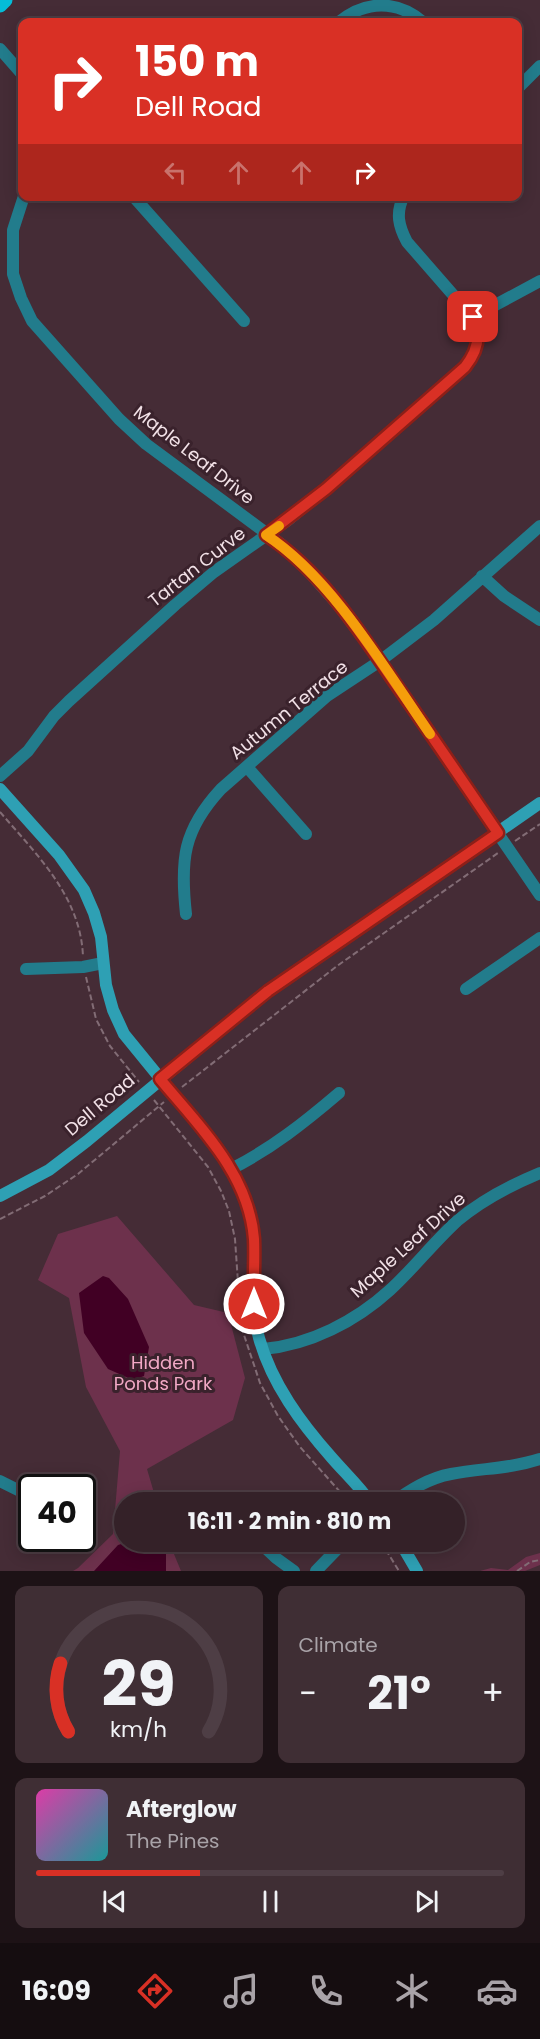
<!DOCTYPE html>
<meta charset="utf-8">
<style>
:root{--surface:#342128;--page:#3f2e34;--text:#f1f3f6;--muted:#a9a3a8;--line:#4e3e45;--accent:#d93025}
body{margin:0;font-family:Poppins,sans-serif;background:var(--page);color:var(--text);height:100vh;display:flex;flex-direction:column;font-size:22px;white-space:nowrap}
*{box-sizing:border-box;margin:0}
p{font-size:20px;color:var(--muted)}
.icon{flex:none;width:33px;height:33px;fill:none;stroke:currentColor;stroke-width:2;stroke-linecap:round;stroke-linejoin:round}
.map{position:relative;height:1571px;overflow:hidden}
.panel{display:flex;flex-direction:column;gap:15px;padding:15px;background:#1d1216;flex:1}
.panel>*{flex:none}
.hud{position:absolute;left:18px;top:18px;width:504px;height:183px;border-radius:12px;box-shadow:0 3px 15px #0003,0 0 0 2px var(--line);background:#d93025;color:#fff;overflow:hidden}
.speed{position:absolute;left:18px;top:1474px;display:flex;gap:12px;font-size:30px;font-weight:700;text-align:center}
.speed>*{display:grid;place-content:center;width:78px;height:78px;border-radius:50%;background:var(--surface);box-shadow:0 3px 15px #0003,0 0 0 2px var(--line);line-height:1}
.speed .limit{border:3px solid #111;border-radius:9px;background:#fff;color:#111}
.pin{position:absolute;display:grid;place-items:center;width:51px;height:51px;color:#fff;margin:-26px;border-radius:12px;box-shadow:0 3px 9px #0006}
.me{position:absolute;width:66px;margin:-33px;rotate:0deg;stroke-linejoin:round;filter:drop-shadow(0 0 4px #0008)}
.turn{display:flex;align-items:center;gap:21px;height:126px;padding:0 18px;font-size:27px}
.turn .icon{width:78px;height:78px;stroke-width:2.5}
.turn b{display:block;font-size:42px;line-height:51px}
.lanes{display:flex;align-items:center;height:57px;padding:0 18px;background:#0003;justify-content:center;gap:30px;direction:ltr}
.lanes .off{opacity:.35}
.big{font-size:45px;font-weight:700;line-height:1.1}
.panel .card{flex:1;display:flex;flex-direction:column;justify-content:center;gap:9px;min-width:0;padding:0 21px;border-radius:12px;background:var(--page)}
.panel .dial{align-items:center;gap:0}
.dial svg{height:156px;overflow:visible;fill:none;stroke:var(--line);stroke-width:7;stroke-linecap:round;text-anchor:middle}
.dial text{fill:var(--text);stroke:none}
.song{display:flex;align-items:center;gap:18px}
.cover{width:72px;height:72px;border-radius:9px;background:linear-gradient(135deg,hsl(320 70% 55%),hsl(180 70% 35%))}
.played{height:6px;border-radius:3px;background:linear-gradient(90deg,var(--accent) 35%,var(--line) 35%)}
.keys{display:flex;justify-content:space-around;direction:ltr}
.heat{display:flex;justify-content:space-between;align-items:center;font-size:33px;direction:ltr}
.panel .tiles{flex:1;display:grid;gap:15px;grid-template-columns:1fr 1fr}
.card:last-child{grid-column:span 2}
.trip{position:absolute;left:114px;top:1492px;width:351px;height:60px;border-radius:30px;background:var(--surface);box-shadow:0 3px 15px #0003,0 0 0 2px var(--line);font-weight:700;line-height:60px;text-align:center}
.tab-bar{display:flex;height:96px;justify-content:space-around;align-items:center;background:#150d10;color:var(--muted)}
.tab-bar .icon{width:42px;height:42px}
.tab-bar .current{color:var(--accent)}
.tab-bar b{font-size:27px;color:var(--text)}
.map>svg:first-child{display:block}
.green{fill:#6d314c}
.water{fill:#410024}
.lines{fill:none;stroke-linecap:round;stroke-linejoin:round}
.path{stroke:#826c75;stroke-width:2;stroke-dasharray:6 3;stroke-linecap:butt}
.street{stroke:#227c8c;stroke-width:12}
.secondary{stroke:#2ea0b4;stroke-width:12}
.primary{stroke:#05bdd8;stroke-width:15}
.route-casing{stroke:#8d1f18;stroke-width:15}
.route{stroke:#d93025;stroke-width:10}
.slow{stroke:#f59e0b;stroke-width:10}
.labels{text-anchor:middle;stroke-width:6;stroke-linejoin:round;paint-order:stroke}
.street-label{font-size:18px;fill:#f2e1e7;stroke:#3a222c}
.park-label{font-size:18px;fill:#f2a8c5;stroke:#3a222c}
</style>
<div class="map">
<svg width="540" height="1571" viewBox="0 0 540 1571">
<rect width="100%" height="100%" fill="#452c36"/>
<path class="green" d="M117,1216L194,1305L228,1313L245,1378L233,1420L147,1469L157,1503H124V1542H169L181,1571H73L78,1568L113,1534L120,1451L86,1387L69,1298L38,1280L58,1234Z
M540,1553V1565L525,1571H480L491,1568L508,1570L526,1557Z"/>
<path class="water" d="M103,1276L109,1278L128,1299L149,1347L144,1376L133,1380L108,1369L84,1333L79,1293Z
M128,1542H160L166,1552V1571H94L118,1545Z"/>
<g class="lines">
<path class="path" d="M0,812C37,855 81,897 83,957
M515,841L540,824
M86,977L96,1019L110,1046L139,1082
M182,1087L337,966L498,853
M154,1100L208,1167L221,1191L229,1211L235,1239L241,1326L260,1383L278,1416L300,1447L350,1503
M0,1219L45,1196L78,1174L164,1102
M381,1542L399,1571
M517,1571L530,1562L540,1560"/>
<path class="street" d="M339,22C366,0 397,0 423,22
M0,49L22,74
M518,88L540,66
M24,196L13,230V274L21,298L32,321L119,419L146,444L281,544L311,574L339,606L380,661L540,895
M133,196L244,321
M473,317L540,281
M482,576L504,596L540,620
M247,767L306,834
M0,776L28,751L54,716L69,701L175,605L214,572L288,520L326,489L465,367C477,352 480,339 475,320L407,242C399,227 395,213 404,196
M186,914C180,860 183,830 221,789L327,696L380,661L434,620L540,526
M26,969L83,967L103,963
M466,989L540,938
M231,1169C271,1149 305,1122 339,1093
M263,1349C310,1345 356,1321 390,1290C414,1268 433,1243 457,1221C482,1200 511,1185 540,1173
M0,1481L32,1497
M392,1503C410,1490 429,1478 451,1474C481,1468 511,1469 540,1459
M259,1542L276,1558L294,1571
M316,1571L344,1542"/>
<path class="secondary" d="M0,789L59,855L84,890L94,913L101,937L106,985L113,1010L124,1034L221,1153C238,1180 251,1206 254,1238C257,1272 250,1305 259,1338C272,1384 301,1423 332,1458C345,1473 360,1487 371,1503
M0,1196L49,1170L87,1141L268,991L540,803
M400,1542L417,1571"/>
<path class="primary" d="M0,5L5,0"/>
</g>
<g class="lines">
<g class="route-casing">
<path id="route" d="M254,1304C253,1282 255,1261 254,1239C249,1174 200,1127 160,1079L268,991L498,833C464,783 430,733 395,683C359,630 320,570 266,535L326,489L465,367C477,352 482,335 473,317"/>
</g>
<use href="#route" class="route"/>
<path class="slow" d="M279,526L266,535C331,577 386,670 430,734"/>
</g>
<g class="labels">
<g class="street-label">
<text transform="translate(194 455) rotate(38)" y="6">Maple Leaf Drive</text>
<text transform="translate(197 567) rotate(-38)" y="6">Tartan Curve</text>
<text transform="translate(289 710) rotate(-39)" y="6">Autumn Terrace</text>
<text transform="translate(100 1105) rotate(-40)" y="6">Dell Road</text>
<text transform="translate(408 1245) rotate(-42)" y="6">Maple Leaf Drive</text>
</g>
<g class="park-label">
<text x="163" y="1369">Hidden<tspan x="163" dy="21">Ponds Park</tspan></text>
</g>
</g>
</svg>
<div class="speed"><div class="limit">40</div></div>
<div class="pin" style="left:473px;top:317px;background:#d93025"><svg class="icon" aria-label="arrive" viewBox="0 0 24 24"><path d="M6 21V4h12l-3 4 3 4H6"/></svg></div>
<svg class="me" style="left:254px;top:1304px" viewBox="-20 -20 40 40"><circle r="17" fill="#d93025" stroke="#fff" stroke-width="3"/><path d="M0-11L8 9 0 5-8 9z" fill="#fff"/></svg>
<div class="trip">16:11 · 2 min · 810 m</div>
<div class="hud">
<div class="turn"><svg class="icon" aria-label="right" viewBox="0 0 24 24"><path d="M7 20v-9h11M14 6l5 5-5 5"/></svg><div><b>150 m</b>Dell Road</div></div>
<div class="lanes"><svg class="icon off" aria-label="left" viewBox="0 0 24 24"><path d="M17 20v-9H6M10 6l-5 5 5 5"/></svg><svg class="icon off" aria-label="ahead" viewBox="0 0 24 24"><path d="M12 20V5M6 11l6-6 6 6"/></svg><svg class="icon off" aria-label="ahead" viewBox="0 0 24 24"><path d="M12 20V5M6 11l6-6 6 6"/></svg><svg class="icon" aria-label="right" viewBox="0 0 24 24"><path d="M7 20v-9h11M14 6l5 5-5 5"/></svg></div>
</div>
</div>
<section class="panel">
<div class="tiles">
<div class="card dial"><svg viewBox="0 0 100 80">
<path d="M14 69A42 42 0 1 1 86 69"/>
<path d="M14 69A42 42 0 0 1 10 34" stroke="#d93025"/>
<text x="50" y="56" font-size="32" font-weight="700">29</text>
<text x="50" y="72" font-size="11">km/h</text>
</svg></div>
<div class="card"><p>Climate</p>
<div class="heat"><a>−</a><b class="big">21°</b><a>+</a></div>
</div>
<div class="card">
<div class="song"><i class="cover"></i><div><b>Afterglow</b><p>The Pines</p></div></div>
<div class="played"></div>
<div class="keys"><svg class="icon" aria-label="previous" viewBox="0 0 24 24"><path d="M18 5L8 12l10 7zM5 5v14"/></svg><svg class="icon" aria-label="pause" viewBox="0 0 24 24"><path d="M8 5v14M16 5v14"/></svg><svg class="icon" aria-label="next" viewBox="0 0 24 24"><path d="M6 5l10 7-10 7zM19 5v14"/></svg></div>
</div>
</div>
</section>
<nav class="tab-bar">
<b>16:09</b>
<svg class="icon current" aria-label="directions" viewBox="0 0 24 24"><path d="M12 3l9 9-9 9-9-9zM9 14v-3h6M13 9l2 2-2 2"/></svg>
<svg class="icon" aria-label="music" viewBox="0 0 24 24"><path d="M9 18V5l10-2v13"/><circle cx="6" cy="18" r="3"/><circle cx="16" cy="16" r="3"/></svg>
<svg class="icon" aria-label="phone" viewBox="0 0 24 24"><path d="M5 4h4l2 5-3 2q2 4 5 5l2-3 5 2v4C11 20 4 13 5 4z"/></svg>
<svg class="icon" aria-label="climate" viewBox="0 0 24 24"><path d="M12 3v18M4 7l16 10M4 17L20 7"/></svg>
<svg class="icon" aria-label="car" viewBox="0 0 24 24"><path d="M5 17H2v-5l4-1 3-4h7l3 4 3 1v5h-3M9 17h6M6 11h13"/><circle cx="7" cy="17" r="2"/><circle cx="17" cy="17" r="2"/></svg>
</nav>
